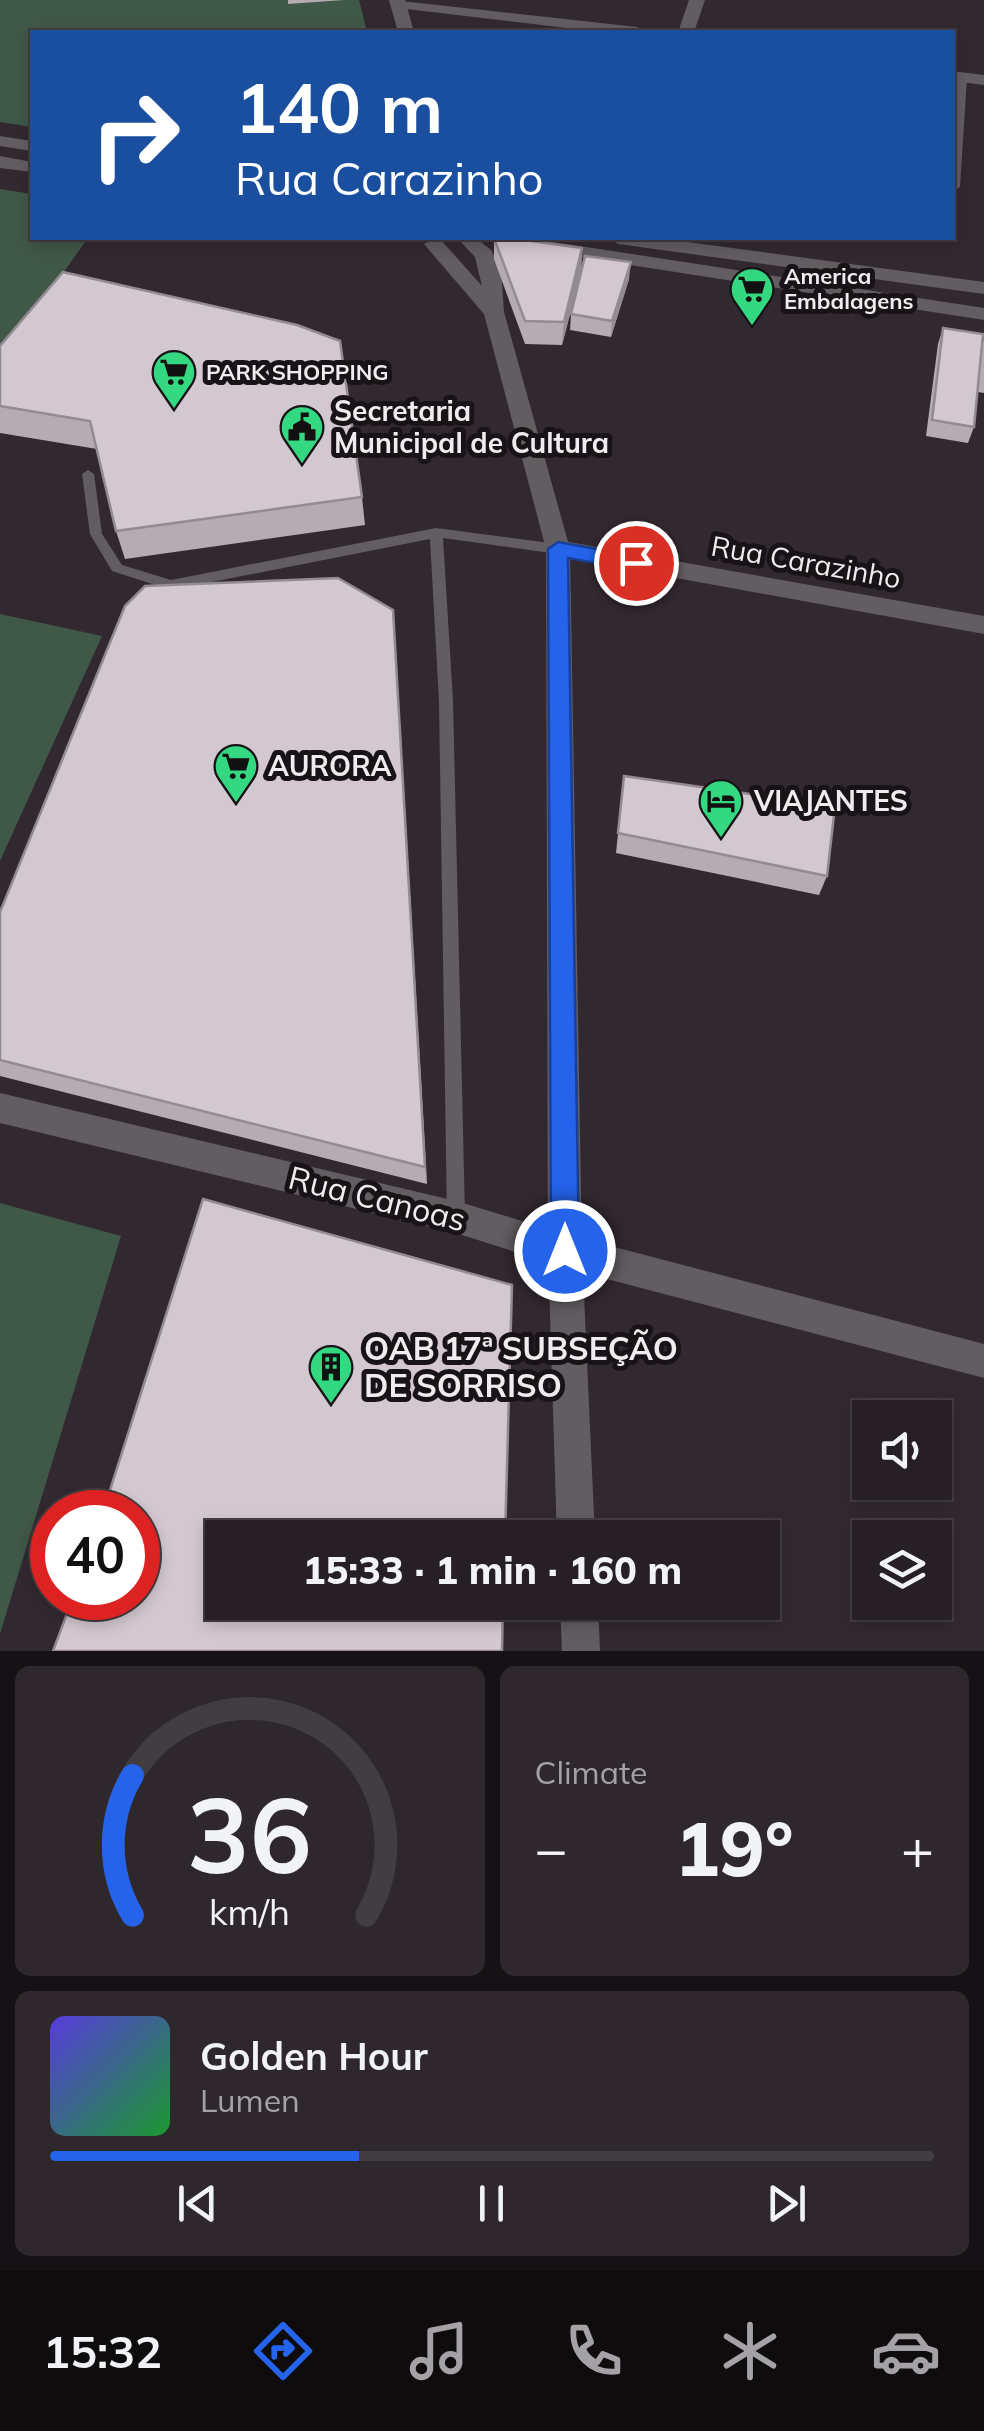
<!DOCTYPE html>
<meta charset="utf-8">
<style>
:root{--surface:#261f24;--page:#2e272c;--text:#f1f3f6;--muted:#a4a2a6;--line:#423d41;--accent:#2563eb}
body{margin:0;font-family:Mulish,sans-serif;background:var(--page);color:var(--text);height:100vh;display:flex;flex-direction:column;font-size:38px;white-space:nowrap}
*{box-sizing:border-box;margin:0}
p{font-size:32px;color:var(--muted)}
.icon{flex:none;width:55px;height:55px;fill:none;stroke:currentColor;stroke-width:2;stroke-linecap:round;stroke-linejoin:round}
.map{position:relative;height:1651px;overflow:hidden}
.sheet{display:flex;flex-direction:column;gap:15px;padding:15px;background:#151114;flex:1}
.sheet>*{flex:none}
.hud{position:absolute;left:30px;top:30px;width:925px;height:210px;border-radius:0px;box-shadow:0 5px 15px #0003,0 0 0 2px var(--line);background:#1a4fa0;color:#fff;overflow:hidden}
.tools{position:absolute;left:852px;top:1400px;display:grid;gap:20px}
.tools a{display:grid;place-items:center;width:100px;height:100px;border-radius:0px;background:var(--surface);box-shadow:0 5px 15px #0003,0 0 0 2px var(--line);font-size:50px}
.speed{position:absolute;left:30px;top:1490px;display:flex;gap:20px;font-size:50px;font-weight:700;text-align:center}
.speed>*{display:grid;place-content:center;width:130px;height:130px;border-radius:50%;background:var(--surface);box-shadow:0 5px 15px #0003,0 0 0 2px var(--line);line-height:1}
.speed .limit{border:15px solid #d22;background:#fff;color:#111}
.pin{position:absolute;display:grid;place-items:center;width:85px;height:85px;color:#fff;margin:-42px;border:5px solid #fff;border-radius:50%;box-shadow:0 2px 10px #0007}
.me{position:absolute;width:110px;margin:-55px;rotate:0deg;stroke-linejoin:round;filter:drop-shadow(0 0 8px #0008)}
.turn{display:flex;align-items:center;gap:35px;height:210px;padding:0 40px;font-size:45px}
.turn .icon{width:130px;height:130px;stroke-width:2.5}
.turn b{display:block;font-size:70px;line-height:85px}
.big{font-size:75px;font-weight:800;line-height:1.1}
.sheet .widget{flex:1;display:flex;flex-direction:column;justify-content:center;gap:15px;min-width:0;padding:0 35px;border-radius:15px;background:var(--page)}
.sheet .dial{align-items:center;gap:0}
.dial svg{height:260px;overflow:visible;fill:none;stroke:var(--line);stroke-width:7;stroke-linecap:round;text-anchor:middle}
.dial text{fill:var(--text);stroke:none}
.song{display:flex;align-items:center;gap:30px}
.cover{width:120px;height:120px;border-radius:15px;background:linear-gradient(135deg,hsl(250 70% 55%),hsl(130 70% 35%))}
.played{height:10px;border-radius:5px;background:linear-gradient(90deg,var(--accent) 35%,var(--line) 35%)}
.keys{display:flex;justify-content:space-around;direction:ltr}
.heat{display:flex;justify-content:space-between;align-items:center;font-size:55px;direction:ltr}
.sheet .tiles{flex:1;display:grid;gap:15px;grid-template-columns:1fr 1fr}
.widget:last-child{grid-column:span 2}
.trip{position:absolute;left:205px;top:1520px;width:575px;height:100px;border-radius:0px;background:var(--surface);box-shadow:0 5px 15px #0003,0 0 0 2px var(--line);font-weight:800;line-height:100px;text-align:center}
.menu{display:flex;height:160px;justify-content:space-around;align-items:center;background:#0f0c0e;color:var(--muted)}
.menu .icon{width:70px;height:70px}
.menu .on{color:var(--accent)}
.menu b{font-size:45px;color:var(--text)}
.map>svg:first-child{display:block}
.green{fill:#405847}
.lines{fill:none;stroke-linecap:round;stroke-linejoin:round}
.service{fill:#625d61;fill-rule:evenodd}
.minor{fill:#625d61;fill-rule:evenodd}
.tertiary{fill:#625d61;fill-rule:evenodd}
.wall{fill:#b5abb3}
.shaded-wall{fill:#948b92}
.building{fill:#d3c7d0;stroke:#948b92;stroke-width:2.5}
.route{fill:#2563eb;stroke:#184099;stroke-width:2.5}
.labels{text-anchor:middle;stroke-width:10;stroke-linejoin:round;paint-order:stroke}
.far-poi-label{font-size:22px;font-weight:bold;fill:#f1ebef;stroke:#171316;text-anchor:start}
.poi-label{font-size:28px;font-weight:bold;fill:#f1ebef;stroke:#171316;text-anchor:start}
.street-label{font-size:28px;fill:#f1ebef;stroke:#171316}
.near-street-label{font-size:32px;fill:#f1ebef;stroke:#171316}
.near-poi-label{font-size:32px;font-weight:bold;fill:#f1ebef;stroke:#171316;text-anchor:start}
</style>
<div class="map">
<svg width="984" height="1651" viewBox="0 0 984 1651">
<rect width="100%" height="100%" fill="#322930"/>
<path class="green" d="M0,0H359L367,32H32V127L0,122Z
M0,189L32,194V238H88L0,361Z
M0,614L102,636L0,861Z
M0,1203L121,1236L0,1634Z"/>
<g class="lines">
<path class="service" d="M962,74L967,77L960,187L955,190L952,189L957,77Z
M88,470L94,474L102,534L122,565L171,580L436,528L558,544L564,549L558,554L443,538L453,701L465,1217L462,1223L456,1226L450,1223L447,1217L439,701L430,539L171,590L112,571L90,534L82,474Z"/>
<path class="minor" d="M392,0L637,27L645,32H600L398,8L392,6Z
M689,0H705L694,32H678Z
M952,71L984,75V85L952,81Z
M558,540L984,616V634L550,555L546,549L550,543Z
M0,1093L456,1201L565,1234L984,1344V1378L565,1268L456,1233L0,1123Z"/>
<path class="tertiary" d="M389,0H405L414,32H398Z
M0,136L32,141V151L0,146Z
M0,156L32,162V172L0,168Z
M434,238L441,240L482,286L475,257L457,238H476L491,250L501,269L504,312L570,549L582,1251L595,1538H557L548,1251L546,549L484,314L424,244Z
M608,238H658L984,282V294L618,244Z
M547,241L984,308V320L540,251V243Z
M560,1602H598L600,1651H562Z"/>
</g>
<path class="wall" d="M288,0H344L288,4Z
M494,238H509L582,248L581,272L562,345L525,344L494,259Z
M629,279L611,337L570,330L571,314Z
M943,328L982,344L984,339V393L978,392L974,427L968,443L926,436L938,344Z
M0,346L362,497L365,525L125,559L116,531L97,449L0,433Z
M395,637L427,1184L0,1076V912Z
M624,776L827,876L819,895L616,853Z"/>
<path class="shaded-wall" d="M582,248L581,272L562,345L564,322Z
M631,262L629,279L611,337L612,321Z
M393,610L395,637L427,1184L425,1167Z"/>
<path class="building" d="M494,238H509L582,248L564,322L525,321Z
M585,256L631,262L612,321L571,314Z
M63,272L297,325L340,341L362,497L116,531L90,421L0,406V346Z
M943,328L983,334L974,427L932,420Z
M338,578L393,610L425,1167L0,1060V912L125,606L145,586Z
M624,776L835,806L827,876L618,833Z
M203,1199L512,1285L505,1538H222V1602H503L502,1651H53L73,1598H138V1512H103Z"/>
<path class="route" d="M558,542L636,556L645,563L636,570L568,558L579,1251L575,1261L565,1265L555,1261L551,1251L548,549Z"/>
<defs>
<g id="supermarket-pin" transform="scale(2.25)"><path d="M0 17L-7.5 6A9.5 9.5 0 1 1 7.5 6Z" fill="#33d881" stroke="#171316"/><path d="M-6-5.5h2.5l.6 2H6L4.5 2H-2.5L-4.4-4H-6ZM-1.5 3.2a1.3 1.3 0 1 0 .1 0ZM3 3.2a1.3 1.3 0 1 0 .1 0Z" fill="#111"/></g>
<g id="civic-pin" transform="scale(2.25)"><path d="M0 17L-7.5 6A9.5 9.5 0 1 1 7.5 6Z" fill="#33d881" stroke="#171316"/><path d="M-.6-6.5H3V-4.5H.6V-3L4-1V1h2V6H-6V1h2V-1L-.6-3ZM-1.2 2.5V6h2.4V2.5Z" fill="#111"/></g>
<g id="hotel-pin" transform="scale(2.25)"><path d="M0 17L-7.5 6A9.5 9.5 0 1 1 7.5 6Z" fill="#33d881" stroke="#171316"/><path d="M-6-4.5h1.5V1H6V5H4.5V3h-9V5H-6ZM-4 0a1.8 1.8 0 1 1 3.6 0ZM.5 0V-2.5h3Q6-2.5 6 0Z" fill="#111"/></g>
<g id="building-pin" transform="scale(2.25)"><path d="M0 17L-7.5 6A9.5 9.5 0 1 1 7.5 6Z" fill="#33d881" stroke="#171316"/><path d="M-4-6H4V6H1V3H-1V6H-4ZM-2.5-4.3h1.7v1.8h-1.7ZM.8-4.3h1.7v1.8H.8ZM-2.5-1h1.7V.8h-1.7ZM.8-1h1.7V.8H.8Z" fill="#111"/></g>
</defs>
<g fill-rule="evenodd">
<use href="#supermarket-pin" x="752" y="289"/>
<use href="#supermarket-pin" x="174" y="372"/>
<use href="#civic-pin" x="302" y="427"/>
<use href="#supermarket-pin" x="236" y="766"/>
<use href="#hotel-pin" x="721" y="801"/>
<use href="#building-pin" x="331" y="1367"/>
</g>
<g class="labels">
<g class="far-poi-label">
<text x="784" y="284">America<tspan x="784" dy="25">Embalagens</tspan></text>
<text x="206" y="380">PARK SHOPPING</text>
</g>
<g class="poi-label">
<text x="334" y="421">Secretaria<tspan x="334" dy="32">Municipal de Cultura</tspan></text>
<text x="268" y="776">AURORA</text>
<text x="754" y="811">VIAJANTES</text>
</g>
<g class="street-label">
<text transform="translate(806 562) rotate(10)" y="10">Rua Carazinho</text>
</g>
<g class="near-street-label">
<text transform="translate(377 1199) rotate(14)" y="11">Rua Canoas</text>
</g>
<g class="near-poi-label">
<text x="364" y="1360">OAB 17ª SUBSEÇÃO<tspan x="364" dy="37">DE SORRISO</tspan></text>
</g>
</g>
</svg>
<div class="tools">
<a><svg class="icon" aria-label="sound" viewBox="0 0 24 24"><path d="M4 9h4l5-4v14l-5-4H4zM17 9q2 3 0 6"/></svg></a>
<a><svg class="icon" aria-label="layers" viewBox="0 0 24 24"><path d="M12 4l9 5-9 5-9-5zM3 14l9 5 9-5"/></svg></a>
</div>
<div class="speed"><div class="limit">40</div></div>
<div class="pin" style="left:636px;top:563px;background:#d93025"><svg class="icon" aria-label="arrive" viewBox="0 0 24 24"><path d="M6 21V4h12l-3 4 3 4H6"/></svg></div>
<svg class="me" style="left:565px;top:1251px" viewBox="-20 -20 40 40"><circle r="17" fill="#2563eb" stroke="#fff" stroke-width="3"/><path d="M0-11L8 9 0 5-8 9z" fill="#fff"/></svg>
<div class="trip">15:33 · 1 min · 160 m</div>
<div class="hud">
<div class="turn"><svg class="icon" aria-label="right" viewBox="0 0 24 24"><path d="M7 20v-9h11M14 6l5 5-5 5"/></svg><div><b>140 m</b>Rua Carazinho</div></div>
</div>
</div>
<section class="sheet">
<div class="tiles">
<div class="widget dial"><svg viewBox="0 0 100 80">
<path d="M14 69A42 42 0 1 1 86 69"/>
<path d="M14 69A42 42 0 0 1 14 26" stroke="#2563eb"/>
<text x="50" y="56" font-size="32" font-weight="700">36</text>
<text x="50" y="72" font-size="11">km/h</text>
</svg></div>
<div class="widget"><p>Climate</p>
<div class="heat"><a>−</a><b class="big">19°</b><a>+</a></div>
</div>
<div class="widget">
<div class="song"><i class="cover"></i><div><b>Golden Hour</b><p>Lumen</p></div></div>
<div class="played"></div>
<div class="keys"><svg class="icon" aria-label="previous" viewBox="0 0 24 24"><path d="M18 5L8 12l10 7zM5 5v14"/></svg><svg class="icon" aria-label="pause" viewBox="0 0 24 24"><path d="M8 5v14M16 5v14"/></svg><svg class="icon" aria-label="next" viewBox="0 0 24 24"><path d="M6 5l10 7-10 7zM19 5v14"/></svg></div>
</div>
</div>
</section>
<nav class="menu">
<b>15:32</b>
<svg class="icon on" aria-label="directions" viewBox="0 0 24 24"><path d="M12 3l9 9-9 9-9-9zM9 14v-3h6M13 9l2 2-2 2"/></svg>
<svg class="icon" aria-label="music" viewBox="0 0 24 24"><path d="M9 18V5l10-2v13"/><circle cx="6" cy="18" r="3"/><circle cx="16" cy="16" r="3"/></svg>
<svg class="icon" aria-label="phone" viewBox="0 0 24 24"><path d="M5 4h4l2 5-3 2q2 4 5 5l2-3 5 2v4C11 20 4 13 5 4z"/></svg>
<svg class="icon" aria-label="climate" viewBox="0 0 24 24"><path d="M12 3v18M4 7l16 10M4 17L20 7"/></svg>
<svg class="icon" aria-label="car" viewBox="0 0 24 24"><path d="M5 17H2v-5l4-1 3-4h7l3 4 3 1v5h-3M9 17h6M6 11h13"/><circle cx="7" cy="17" r="2"/><circle cx="17" cy="17" r="2"/></svg>
</nav>
